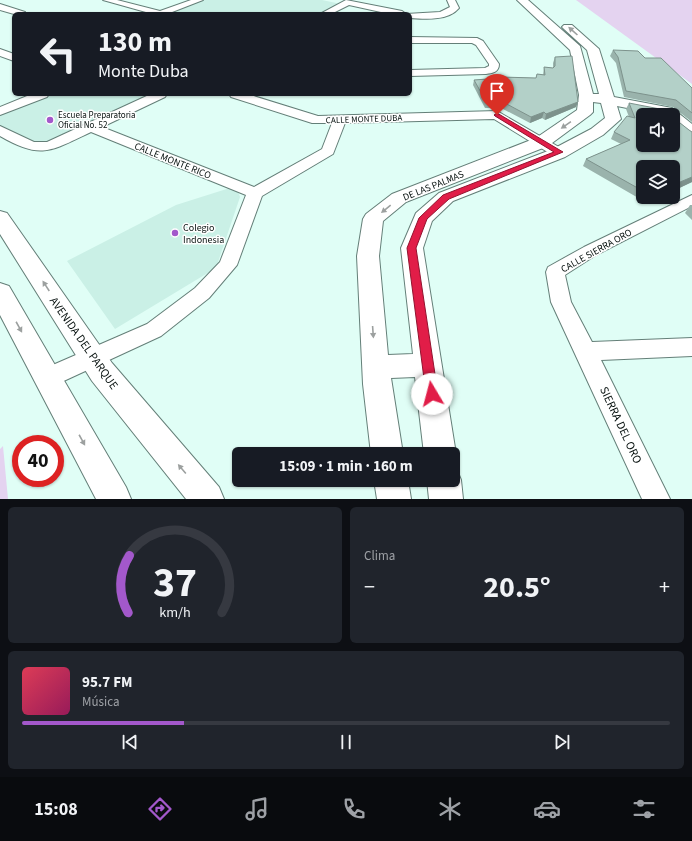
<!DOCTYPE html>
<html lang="es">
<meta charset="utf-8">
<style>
:root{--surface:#171b24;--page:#20242c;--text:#f1f3f6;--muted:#9ea1a6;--line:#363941;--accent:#a358cb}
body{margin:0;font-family:"Source Sans 3",sans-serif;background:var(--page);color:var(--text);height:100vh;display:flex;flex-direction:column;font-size:15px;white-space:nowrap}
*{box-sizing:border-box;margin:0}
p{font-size:13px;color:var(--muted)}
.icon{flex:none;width:22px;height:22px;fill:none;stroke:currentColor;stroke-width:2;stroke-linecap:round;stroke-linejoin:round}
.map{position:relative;height:499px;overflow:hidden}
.drawer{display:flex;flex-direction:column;gap:8px;padding:8px;background:#0d0f14;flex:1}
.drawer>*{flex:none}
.hud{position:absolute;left:12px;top:12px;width:400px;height:84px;border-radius:6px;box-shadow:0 1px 3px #0004;background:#171b24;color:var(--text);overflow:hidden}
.tools{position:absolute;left:636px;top:108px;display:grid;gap:8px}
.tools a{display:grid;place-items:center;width:44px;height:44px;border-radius:6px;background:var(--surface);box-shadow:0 1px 3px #0004;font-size:20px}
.speed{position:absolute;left:12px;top:435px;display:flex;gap:8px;font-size:20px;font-weight:700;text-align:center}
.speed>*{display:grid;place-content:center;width:52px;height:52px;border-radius:50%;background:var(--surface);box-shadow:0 1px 3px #0004;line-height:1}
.speed .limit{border:6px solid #d22;background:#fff;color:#111}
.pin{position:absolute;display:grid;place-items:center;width:34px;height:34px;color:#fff;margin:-41px -17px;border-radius:50% 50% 50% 0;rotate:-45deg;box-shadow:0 0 4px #0007}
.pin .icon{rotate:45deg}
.me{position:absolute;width:44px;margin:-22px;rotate:352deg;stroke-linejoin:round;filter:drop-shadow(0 0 3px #0008)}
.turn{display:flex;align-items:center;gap:14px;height:84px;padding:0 20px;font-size:18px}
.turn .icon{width:52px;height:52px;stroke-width:2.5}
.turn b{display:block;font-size:28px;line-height:34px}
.big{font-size:30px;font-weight:700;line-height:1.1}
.drawer .card{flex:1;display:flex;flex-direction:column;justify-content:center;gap:6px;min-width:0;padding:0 14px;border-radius:6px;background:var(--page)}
.drawer .dial{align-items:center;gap:0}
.dial svg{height:104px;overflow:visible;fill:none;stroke:var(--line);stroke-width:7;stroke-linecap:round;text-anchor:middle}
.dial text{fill:var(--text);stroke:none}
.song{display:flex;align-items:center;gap:12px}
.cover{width:48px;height:48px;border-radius:6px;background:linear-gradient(135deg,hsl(350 70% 55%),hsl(330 70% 35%))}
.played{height:4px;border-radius:2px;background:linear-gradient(90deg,var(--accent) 25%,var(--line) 25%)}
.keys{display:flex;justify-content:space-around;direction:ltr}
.heat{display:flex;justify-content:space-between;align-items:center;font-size:22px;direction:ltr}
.drawer .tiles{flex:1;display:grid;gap:8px;grid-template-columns:1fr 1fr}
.card:last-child{grid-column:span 2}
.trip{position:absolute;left:232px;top:447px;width:228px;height:40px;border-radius:6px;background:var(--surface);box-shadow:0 1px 3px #0004;font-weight:700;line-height:40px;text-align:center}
.tabs{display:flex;height:64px;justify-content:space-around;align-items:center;background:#090b0e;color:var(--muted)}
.tabs .icon{width:28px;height:28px}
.tabs .on{color:var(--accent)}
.tabs b{font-size:18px;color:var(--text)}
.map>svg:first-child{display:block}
.built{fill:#caf0e6}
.green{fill:#e4d3f0}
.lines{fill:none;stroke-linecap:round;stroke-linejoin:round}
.minor-casing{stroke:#647f78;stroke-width:2}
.tertiary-casing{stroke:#647f78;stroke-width:2}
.minor{fill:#fff;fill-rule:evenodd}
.tertiary{fill:#fff;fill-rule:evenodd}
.wall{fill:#9ab3ac}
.shaded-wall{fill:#7d928c}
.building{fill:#b3d0c8;stroke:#7d928c;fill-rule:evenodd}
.oneway{fill:#9ca09f}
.route{fill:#e11d48;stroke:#92132f}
.poi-dot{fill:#a358cb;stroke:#fff;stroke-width:1.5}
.labels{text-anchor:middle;stroke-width:3;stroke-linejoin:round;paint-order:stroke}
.far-poi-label{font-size:9px;fill:#07110f;stroke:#fff;text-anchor:start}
.far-street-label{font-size:9px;fill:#07110f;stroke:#fff}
.street-label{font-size:10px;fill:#07110f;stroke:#fff}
.poi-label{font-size:10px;fill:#07110f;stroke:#fff;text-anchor:start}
.near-street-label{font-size:12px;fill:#07110f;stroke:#fff}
</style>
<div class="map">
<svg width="692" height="499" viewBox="0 0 692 499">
<rect width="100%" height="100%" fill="#e0fef6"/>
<path class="built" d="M202,0H322L341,4L321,14L165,13Z
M47,94H154L42,148L0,127V113Z
M236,186L240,197L216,268L115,329L67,261L176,205Z"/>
<path class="green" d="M576,0H692V84Z
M3,446L8,499H0V449Z"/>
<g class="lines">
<g class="minor-casing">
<path id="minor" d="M103,0H117L160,11L191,0H203L167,14H153Z
M346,0L402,11L406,14L440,12L450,7L447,0H455L459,8C448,21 426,19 410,18V14H390L349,5L331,14H320Z
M0,4L25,12L26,14H14L0,10Z
M410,37L477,38L483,41L499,64C499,72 493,73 486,74L410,76V70L485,68L489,66V64L476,45L472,43H410Z
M0,49L14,54V61L0,56Z
M32,94H49L47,97L0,115V107Z
M151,94H167L165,97L102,127L254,187L322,149L332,123H312L231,97L229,94H247L318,116L497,111L564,150L566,153L564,156H554L494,119L345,123L333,154L262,196L237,265L209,298L161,336L55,385L47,388L39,385L35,378L39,371L147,324L195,288L220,262L246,195L91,132C51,151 41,160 0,136V126L34,142H47Z
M692,195V206L596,255L565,275L571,302L592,342L692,338V356L601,360L670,499H642L551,302L546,272L548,267L584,247Z"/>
</g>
<g class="tertiary-casing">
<path id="tertiary" d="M517,0H528L580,46L593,94H599L587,50L564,29L562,27L564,25H572L599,49L614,97L672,108L692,124V138L686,136L673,124V115H662L617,106L621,119L603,135L565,157L453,201L432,221L423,248L456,454L453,461V454H424L415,377L391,378L403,454H371L363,384L357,256L363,219L366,214L392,194L536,138L577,110L579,95L570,50ZM593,102L601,103L605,118L591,129L553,149L439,193L416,213L401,248L413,354L388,355L379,256L383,221L406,202L548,146L590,115L593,112Z
M0,211L7,213L112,363L219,487L224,499H186L92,381L0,234Z
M0,283L9,286L126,487L131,499H96L0,315Z
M453,467L456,468L461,480L463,499H429L427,480H453Z
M374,480H408L411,499H377Z"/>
</g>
<use href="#minor" class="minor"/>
<use href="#tertiary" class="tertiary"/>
</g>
<path class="wall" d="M613,50L645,58L692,88V122L673,107L624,97L616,63L610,56Z
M555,57L578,102L576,107L545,120L542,118L530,123L501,108H485L473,85L474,80L500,78V77L536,78L537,74L543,75L544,67L553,68V63Z
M629,103L675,119L689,130L692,132V182L673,191V167H643V197H659L647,203L583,166L586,159L621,144L611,139L614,132L629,117L626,109Z
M690,205H692V220L685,213Z"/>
<path class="shaded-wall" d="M578,102L576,107L545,120L546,114Z
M544,112L542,118L530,123L531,117Z
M692,177V182L673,191V185Z
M650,197H659L647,203Z"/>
<path class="building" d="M613,50L638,51L645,58H661L692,88V113L676,100L626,91L618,57Z
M572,56L578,102L546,114L544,112L531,117L503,102L487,103L474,80L501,78L500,77L536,78L537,74L545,75L544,67L553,68L555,66V57Z
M629,103L665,110H675V119L689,130L692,132V177L673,185V167H643V191L586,159L630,140L614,132L627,116L635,118ZM643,115H673V145H643Z"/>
<defs><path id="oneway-solid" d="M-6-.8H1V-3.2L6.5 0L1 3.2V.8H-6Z"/></defs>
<g class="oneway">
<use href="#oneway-solid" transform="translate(573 31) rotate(-138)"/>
<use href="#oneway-solid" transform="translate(566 125) rotate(145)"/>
<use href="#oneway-solid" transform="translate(386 209) rotate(141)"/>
<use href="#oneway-solid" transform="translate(46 286) rotate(-123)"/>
<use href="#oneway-solid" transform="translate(19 327) rotate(61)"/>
<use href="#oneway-solid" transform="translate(373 332) rotate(86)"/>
<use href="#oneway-solid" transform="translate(82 440) rotate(61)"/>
<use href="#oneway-solid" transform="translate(182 469) rotate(-130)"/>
</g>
<path class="route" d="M497,113L563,152L449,199L427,219L416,248L438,394L436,398L432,400L428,398L426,394L407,248L419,218L443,195L554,152L495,116L494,115Z"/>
<g class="poi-dot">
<circle cx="50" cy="120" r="4"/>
<circle cx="175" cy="233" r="4"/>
</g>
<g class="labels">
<g class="far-poi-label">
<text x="58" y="118">Escuela Preparatoria<tspan x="58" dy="10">Oficial No. 52</tspan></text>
</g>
<g class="far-street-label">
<text transform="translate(364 119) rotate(-2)" y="3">CALLE MONTE DUBA</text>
</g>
<g class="street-label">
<text transform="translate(173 160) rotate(22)" y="4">CALLE MONTE RICO</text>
<text transform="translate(433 185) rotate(-22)" y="4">DE LAS PALMAS</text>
<text transform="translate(596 250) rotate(-29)" y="4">CALLE SIERRA ORO</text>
</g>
<g class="poi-label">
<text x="183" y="231">Colegio<tspan x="183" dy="12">Indonesia</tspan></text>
</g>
<g class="near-street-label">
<text transform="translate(84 343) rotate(55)" y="4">AVENIDA DEL PARQUE</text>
<text transform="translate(621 425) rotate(65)" y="4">SIERRA DEL ORO</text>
</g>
</g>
</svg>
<div class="tools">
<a><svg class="icon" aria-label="sound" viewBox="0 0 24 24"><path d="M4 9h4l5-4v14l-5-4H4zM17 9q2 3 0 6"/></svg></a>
<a><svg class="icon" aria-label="layers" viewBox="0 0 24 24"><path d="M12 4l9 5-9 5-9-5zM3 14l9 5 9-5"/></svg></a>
</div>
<div class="speed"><div class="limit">40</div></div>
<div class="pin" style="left:497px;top:115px;background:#d93025"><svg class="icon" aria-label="arrive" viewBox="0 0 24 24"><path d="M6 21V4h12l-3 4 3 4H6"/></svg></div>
<svg class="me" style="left:432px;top:394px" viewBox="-20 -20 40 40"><circle r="19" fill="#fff"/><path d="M0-13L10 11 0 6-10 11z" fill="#e11d48"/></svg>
<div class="trip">15:09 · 1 min · 160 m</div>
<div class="hud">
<div class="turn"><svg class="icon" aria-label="left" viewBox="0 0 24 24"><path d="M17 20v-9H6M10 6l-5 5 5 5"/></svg><div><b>130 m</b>Monte Duba</div></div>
</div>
</div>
<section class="drawer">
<div class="tiles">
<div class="card dial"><svg viewBox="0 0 100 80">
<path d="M14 69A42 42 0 1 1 86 69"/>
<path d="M14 69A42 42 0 0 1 15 25" stroke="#a358cb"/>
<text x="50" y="56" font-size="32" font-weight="700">37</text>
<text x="50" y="72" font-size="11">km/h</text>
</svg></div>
<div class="card"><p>Clima</p>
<div class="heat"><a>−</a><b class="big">20.5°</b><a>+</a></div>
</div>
<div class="card">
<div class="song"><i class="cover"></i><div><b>95.7 FM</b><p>Música</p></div></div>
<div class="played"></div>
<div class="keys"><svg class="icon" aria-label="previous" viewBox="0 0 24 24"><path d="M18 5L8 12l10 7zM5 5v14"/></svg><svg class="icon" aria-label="pause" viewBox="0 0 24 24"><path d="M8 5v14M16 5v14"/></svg><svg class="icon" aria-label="next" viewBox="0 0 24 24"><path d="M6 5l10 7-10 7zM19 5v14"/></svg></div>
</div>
</div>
</section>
<nav class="tabs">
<b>15:08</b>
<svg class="icon on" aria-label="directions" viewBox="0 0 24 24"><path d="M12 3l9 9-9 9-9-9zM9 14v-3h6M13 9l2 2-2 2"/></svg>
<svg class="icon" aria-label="music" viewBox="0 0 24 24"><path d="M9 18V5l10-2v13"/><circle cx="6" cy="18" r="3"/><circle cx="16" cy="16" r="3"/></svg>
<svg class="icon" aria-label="phone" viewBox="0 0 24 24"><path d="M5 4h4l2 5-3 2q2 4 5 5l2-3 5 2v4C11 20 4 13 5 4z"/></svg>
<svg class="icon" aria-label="climate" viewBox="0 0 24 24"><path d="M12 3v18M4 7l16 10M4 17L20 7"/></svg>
<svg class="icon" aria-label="car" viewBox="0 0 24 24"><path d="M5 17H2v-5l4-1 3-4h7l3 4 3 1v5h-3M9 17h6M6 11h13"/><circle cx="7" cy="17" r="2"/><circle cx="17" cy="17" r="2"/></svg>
<svg class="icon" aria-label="filters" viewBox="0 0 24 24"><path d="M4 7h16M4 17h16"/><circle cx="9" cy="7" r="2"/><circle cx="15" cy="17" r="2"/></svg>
</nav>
